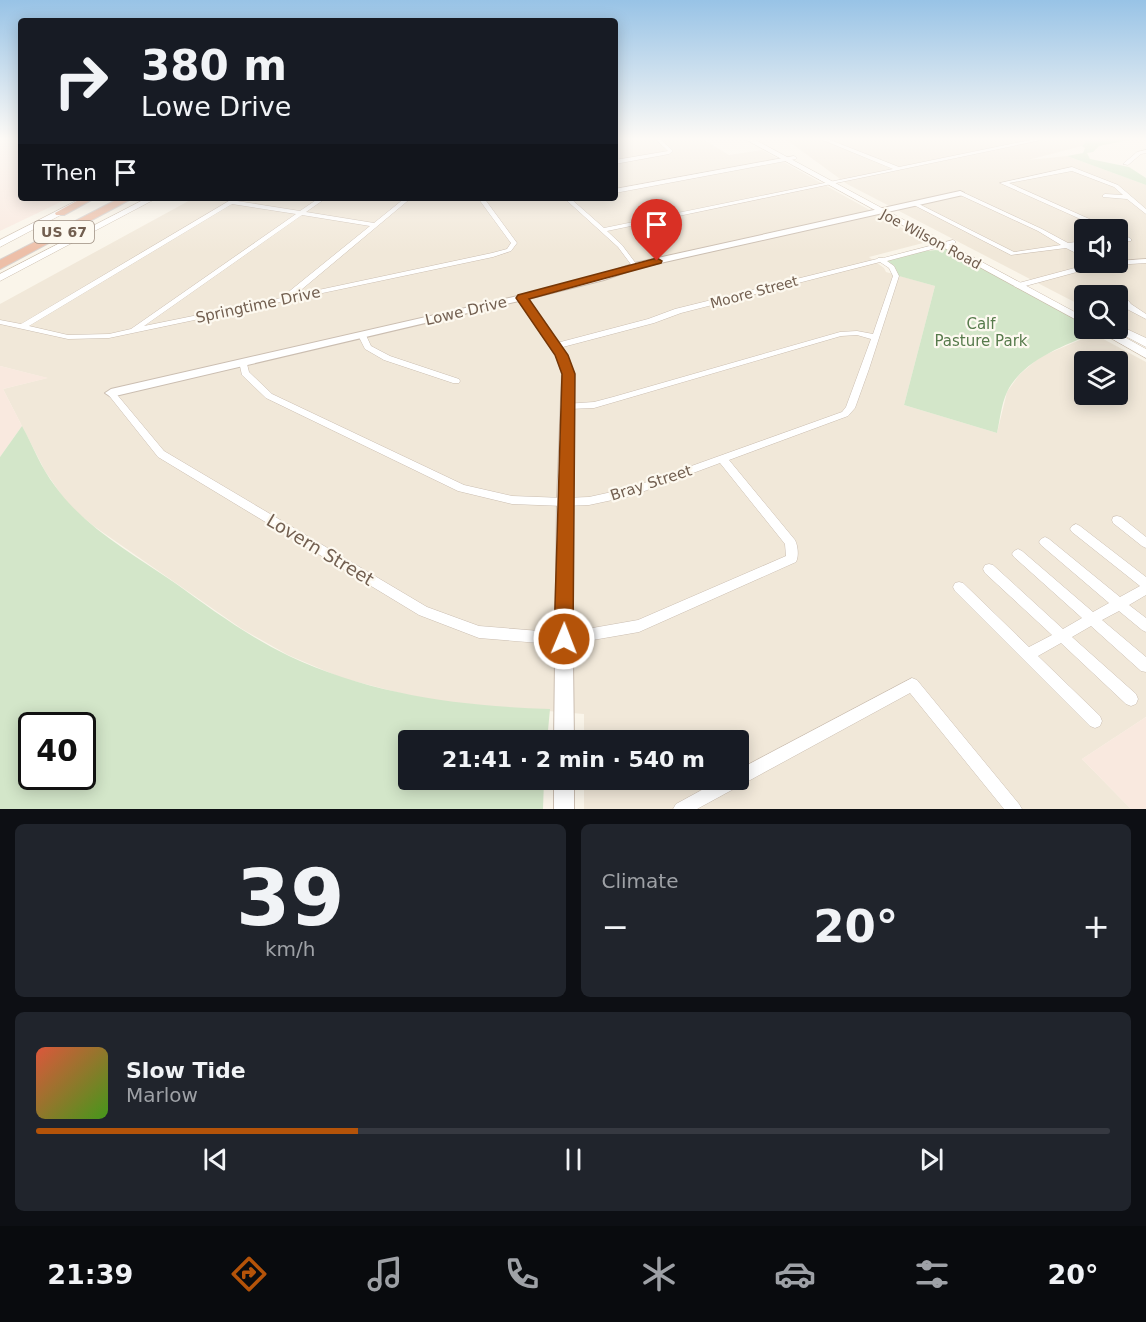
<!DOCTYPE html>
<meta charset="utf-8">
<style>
:root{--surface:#171b24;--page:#20242c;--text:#f1f3f6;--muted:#9ea1a6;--line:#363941;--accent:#b45309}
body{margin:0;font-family:"DejaVu Sans",sans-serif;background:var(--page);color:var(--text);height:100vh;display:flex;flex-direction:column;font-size:22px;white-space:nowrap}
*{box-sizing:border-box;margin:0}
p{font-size:20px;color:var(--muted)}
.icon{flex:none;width:33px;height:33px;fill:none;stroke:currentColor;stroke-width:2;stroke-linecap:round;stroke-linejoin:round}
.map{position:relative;height:809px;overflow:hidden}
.details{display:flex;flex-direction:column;gap:15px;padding:15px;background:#0d0f14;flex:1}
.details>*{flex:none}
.guide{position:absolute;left:18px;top:18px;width:600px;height:183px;border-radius:6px;box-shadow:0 3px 15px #0003;background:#171b24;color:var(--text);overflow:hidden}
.controls{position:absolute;left:1074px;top:219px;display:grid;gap:12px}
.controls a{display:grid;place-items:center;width:54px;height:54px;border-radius:6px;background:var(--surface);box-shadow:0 3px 15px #0003;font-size:30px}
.speed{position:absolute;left:18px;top:712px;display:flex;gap:12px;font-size:30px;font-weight:700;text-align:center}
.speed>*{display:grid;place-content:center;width:78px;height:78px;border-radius:50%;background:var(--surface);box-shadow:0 3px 15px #0003;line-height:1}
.speed .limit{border:3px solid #111;border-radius:9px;background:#fff;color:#111}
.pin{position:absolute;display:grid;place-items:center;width:51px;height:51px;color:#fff;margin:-62px -26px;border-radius:50% 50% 50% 0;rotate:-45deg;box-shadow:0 0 6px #0007}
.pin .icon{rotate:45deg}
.me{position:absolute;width:66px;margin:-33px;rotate:1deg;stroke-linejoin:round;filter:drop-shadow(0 0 4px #0008)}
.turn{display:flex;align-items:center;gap:21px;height:126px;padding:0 24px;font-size:27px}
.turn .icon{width:78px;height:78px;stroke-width:2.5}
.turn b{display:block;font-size:42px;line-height:51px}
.then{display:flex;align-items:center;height:57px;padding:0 24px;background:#0003;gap:12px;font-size:22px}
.big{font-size:45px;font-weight:800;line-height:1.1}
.details .widget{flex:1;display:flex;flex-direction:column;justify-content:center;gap:9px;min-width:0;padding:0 21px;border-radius:9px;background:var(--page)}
.details .dial{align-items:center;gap:0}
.dial b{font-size:78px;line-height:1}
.song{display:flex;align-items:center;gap:18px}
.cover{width:72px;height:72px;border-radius:9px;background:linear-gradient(135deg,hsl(10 70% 55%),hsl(100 70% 35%))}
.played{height:6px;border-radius:3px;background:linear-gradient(90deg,var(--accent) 30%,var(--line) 30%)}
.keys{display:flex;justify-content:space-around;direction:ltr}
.heat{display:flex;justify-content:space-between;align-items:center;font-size:33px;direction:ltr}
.details .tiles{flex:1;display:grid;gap:15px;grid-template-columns:1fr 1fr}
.widget:last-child{grid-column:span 2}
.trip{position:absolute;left:398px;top:730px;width:351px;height:60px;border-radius:6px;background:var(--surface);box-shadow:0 3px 15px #0003;font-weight:800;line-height:60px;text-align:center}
.tabs{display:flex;height:96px;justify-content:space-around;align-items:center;background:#090b0e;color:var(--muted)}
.tabs .icon{width:42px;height:42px}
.tabs .selected{color:var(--accent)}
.tabs b{font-size:27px;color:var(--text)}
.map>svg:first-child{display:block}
.residential{fill:#f1e8d9;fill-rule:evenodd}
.commercial{fill:#f9e9df}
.green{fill:#d3e6c9;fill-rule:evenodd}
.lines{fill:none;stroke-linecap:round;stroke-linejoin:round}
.minor-casing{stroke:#cbbeb1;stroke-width:1}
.tertiary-casing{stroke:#cbbeb1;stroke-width:2}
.secondary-casing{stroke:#cdbfaf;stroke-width:1}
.motorway-casing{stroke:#d8d2ce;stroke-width:2}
.minor{fill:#fff;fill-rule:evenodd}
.tertiary{fill:#fff;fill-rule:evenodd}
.secondary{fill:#fff;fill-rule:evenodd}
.motorway{fill:#edbfa8;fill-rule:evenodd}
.route{fill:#b45309;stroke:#753606;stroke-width:1.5}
.labels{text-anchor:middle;stroke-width:4.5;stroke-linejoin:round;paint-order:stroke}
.shield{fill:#fdf9f0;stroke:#9c8d80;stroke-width:1.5}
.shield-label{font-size:14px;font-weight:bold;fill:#725f50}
.far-street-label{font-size:14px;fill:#725f50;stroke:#fdf9f0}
.street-label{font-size:15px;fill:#725f50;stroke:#fdf9f0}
.park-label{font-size:15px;fill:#577b4c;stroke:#fdf9f0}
.near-street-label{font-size:18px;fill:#725f50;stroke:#fdf9f0}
</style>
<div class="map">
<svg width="1146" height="809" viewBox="0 0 1146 809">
<rect width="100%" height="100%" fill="#faf5ea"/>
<path class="residential" d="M615,138H701L729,155L762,150L927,242L869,257L884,268L886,272L935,286L904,405L997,433L1007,392L1019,375L1040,357L1094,334L1146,362V717L1082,759L1131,809H584V780H738V741H584V714L460,704L419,698L342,678L288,655L242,629L95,527L79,514L65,500L45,471L3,389L47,378L0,366V304L194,198H615ZM1084,362H1118V394H1084Z
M784,138H1089L1082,146L1028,160L1067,156L1146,185V339L1118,324V296H1084V307L847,184ZM1084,230H1118V262H1084Z"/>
<path class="commercial" d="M0,138H21V198H69L0,231Z
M0,366L48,378L3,389L22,426L0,457Z
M1146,717V809H1131L1082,759Z"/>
<path class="green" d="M1089,138L1128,140L1099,146L1093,152L1087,153L1090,159L1129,167L1146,178V185L1067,156L1083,153L1085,148L1082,146Z
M947,249L1084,323V328L1094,329L1099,331C1067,345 1024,358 1007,392C1001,405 1000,420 997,433L904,405L935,286L899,276L893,266L886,261L915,252Z
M22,426C33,446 41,468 55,486C85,528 133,554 175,583C211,609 249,637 289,656C372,695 460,706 550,709L547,741H408V780H544L543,809H0V457ZM32,726H82V777H32Z"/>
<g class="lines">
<g class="minor-casing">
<path id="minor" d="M654,138H659L673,151L669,154L615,164V160L668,151Z
M818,138H825L899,167L1040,138H1051L607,231L622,245L637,265V267H633L618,247L564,198H570L604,228L893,169Z
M1146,150V153L1141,154L1128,165L1123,164L1137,152Z
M794,156L797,158L796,159L615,193V189Z
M1072,167L1118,185L1146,209V214L1127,199L1103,197V195L1105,194L1123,195L1114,187L1072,171L1009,183L1114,230H1105L1000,183Z
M960,191L1042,229L1068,243L1084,241V245L1074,247L1084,253V257L1066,248L1011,255L910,203L915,202L1014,252L1061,245L1038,231L958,194L957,193Z
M234,198H241L237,201L300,211L319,198H326L306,212L374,223L405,198H411L295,295L492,253L507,249L511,243L478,198H484L517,243L511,251L493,257L109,338L68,339L0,324V320L21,324ZM232,204L296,214L131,329L109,334L68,335L29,326ZM302,215L370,226L286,294V297L144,326Z
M1118,231L1131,239V241H1127L1118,235Z
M953,240L955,241V243L887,261L894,266L899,276L869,369L855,408L848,416L729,460L795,540C798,546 799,556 796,562L639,632L564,645L479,638L419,615L158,457L107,393L111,390L114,391L164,451L427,607L479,626L564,633L638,620L786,556L785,544L720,463L631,496L589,505L564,506L512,504L458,491L266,398L242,375L239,362L240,360H246L249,372L272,394L464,485L512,496L564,498L589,497L630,488L842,412L846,407L871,339L857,335L841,336L594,408L568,409L563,406L565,404L594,402L613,397L840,332L857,331L873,334L893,276L889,268L880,262L681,313L654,323L559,348H553L552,346L553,344L648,319L675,309L877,259L878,258H883Z
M1146,259V263L1099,266L1018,288L1014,286L1015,284L1097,262H1118V261Z
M1121,299H1127L1131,304L1146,314V319L1125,308L1120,301Z
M359,333H365L371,346L390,356L459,379L460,381L459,383H453L384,360L365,349L358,335Z
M1117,516L1121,517L1146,537V548L1142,546L1113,523L1112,520L1113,517Z
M1076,524L1080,526L1146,577V595L1129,605L1146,618V632L1142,630L1119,611L1102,620L1146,657V672L1141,671L1091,626L1072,637L1136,694L1138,699L1136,704L1131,706L1126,704L1061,643L1038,656L1100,716L1102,721L1100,726L1095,728L1090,726L955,591L953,587L955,583L959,582L963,583L1029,647L1052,635L985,573L983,569L985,565L989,564L993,565L1063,629L1082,618L1014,557L1012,554L1014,551L1018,549L1022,551L1093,612L1109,603L1041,545L1039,542L1041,539L1045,537L1049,539L1120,597L1140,586L1072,532L1070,529L1072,526Z
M912,678L917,680L1019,804L1022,809H1004L910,693L697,809H673L676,804L720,780H738V770Z"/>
</g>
<g class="tertiary-casing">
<path id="tertiary" d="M960,191L964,193L963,195L638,268L604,280L528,299L566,355L574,374L571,502L574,741H554L557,502L562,374L556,355L519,301L111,397L105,393L111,389L522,295L598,276L635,263Z
M554,780H574V809H554Z"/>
</g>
<g class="secondary-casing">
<path id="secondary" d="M743,138H752L1084,317V324Z
M82,198H93L0,247V240Z
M147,198H157L0,281V274Z
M1118,325L1146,338V347L1114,330L1113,328H1118Z
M1093,328H1108L1146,349V358Z"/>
</g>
<g class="motorway-casing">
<path id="motorway" d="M82,198H95L64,215H56L55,213Z
M120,198H133L0,269V260Z"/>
</g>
<use href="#minor" class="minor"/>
<use href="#tertiary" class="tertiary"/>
<use href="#secondary" class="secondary"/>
<use href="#motorway" class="motorway"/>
</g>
<linearGradient id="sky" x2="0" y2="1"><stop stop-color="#98c3e6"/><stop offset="0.55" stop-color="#fdfaf6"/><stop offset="1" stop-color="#fdfaf6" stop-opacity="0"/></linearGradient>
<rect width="1146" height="252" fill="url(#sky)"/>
<path class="route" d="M657,258L662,261L661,263L529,299L568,355L575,374L573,639L570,645L564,648L557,645L554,639L562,374L555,355L516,298L518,295Z"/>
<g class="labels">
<rect class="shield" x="34" y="221" width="60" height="22" rx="4.5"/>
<g class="shield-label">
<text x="64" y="237">US 67</text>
</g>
<g class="far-street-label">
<text transform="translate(931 239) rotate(28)" y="5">Joe Wilson Road</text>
<text transform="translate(754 292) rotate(-15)" y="5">Moore Street</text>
</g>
<g class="street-label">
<text transform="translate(258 305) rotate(-12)" y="5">Springtime Drive</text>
<text transform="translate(466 311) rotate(-13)" y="5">Lowe Drive</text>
<text transform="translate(651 483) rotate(-18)" y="5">Bray Street</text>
</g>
<g class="park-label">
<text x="981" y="329">Calf<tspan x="981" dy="17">Pasture Park</tspan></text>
</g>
<g class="near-street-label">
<text transform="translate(320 550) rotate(31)" y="6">Lovern Street</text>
</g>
</g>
</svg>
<div class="controls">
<a><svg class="icon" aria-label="sound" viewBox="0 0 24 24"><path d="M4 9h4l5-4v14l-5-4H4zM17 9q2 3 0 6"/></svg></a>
<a><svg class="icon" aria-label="search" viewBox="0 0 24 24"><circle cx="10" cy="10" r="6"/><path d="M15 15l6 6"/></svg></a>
<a><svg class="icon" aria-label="layers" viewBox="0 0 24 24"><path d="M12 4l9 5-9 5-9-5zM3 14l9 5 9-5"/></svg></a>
</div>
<div class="speed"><div class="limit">40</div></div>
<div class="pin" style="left:657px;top:261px;background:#d93025"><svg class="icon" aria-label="arrive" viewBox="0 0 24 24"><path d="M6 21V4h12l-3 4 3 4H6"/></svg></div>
<svg class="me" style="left:564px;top:639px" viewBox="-20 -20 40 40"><circle r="17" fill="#b45309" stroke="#fff" stroke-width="3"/><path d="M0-11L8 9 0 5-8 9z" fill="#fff"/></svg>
<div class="trip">21:41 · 2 min · 540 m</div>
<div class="guide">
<div class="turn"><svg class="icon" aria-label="right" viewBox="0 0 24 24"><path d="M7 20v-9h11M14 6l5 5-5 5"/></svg><div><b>380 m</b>Lowe Drive</div></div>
<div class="then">Then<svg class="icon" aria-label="arrive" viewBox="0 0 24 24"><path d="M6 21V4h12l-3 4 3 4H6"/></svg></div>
</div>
</div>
<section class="details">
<div class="tiles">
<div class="widget dial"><b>39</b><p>km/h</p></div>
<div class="widget"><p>Climate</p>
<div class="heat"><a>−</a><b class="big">20°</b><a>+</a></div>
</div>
<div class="widget">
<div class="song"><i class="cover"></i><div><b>Slow Tide</b><p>Marlow</p></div></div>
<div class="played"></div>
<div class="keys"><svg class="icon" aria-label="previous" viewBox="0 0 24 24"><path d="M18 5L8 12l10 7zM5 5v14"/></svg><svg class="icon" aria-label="pause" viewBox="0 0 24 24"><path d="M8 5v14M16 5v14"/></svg><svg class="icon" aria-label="next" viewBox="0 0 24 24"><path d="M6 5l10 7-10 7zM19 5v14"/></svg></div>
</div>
</div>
</section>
<nav class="tabs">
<b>21:39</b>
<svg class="icon selected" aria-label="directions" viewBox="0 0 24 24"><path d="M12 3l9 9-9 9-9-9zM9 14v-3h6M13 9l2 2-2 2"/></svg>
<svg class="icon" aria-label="music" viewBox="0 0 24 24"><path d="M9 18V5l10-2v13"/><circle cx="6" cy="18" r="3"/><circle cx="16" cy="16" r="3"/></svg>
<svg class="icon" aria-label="phone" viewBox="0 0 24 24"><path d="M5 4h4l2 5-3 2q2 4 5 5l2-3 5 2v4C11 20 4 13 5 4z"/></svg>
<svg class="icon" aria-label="climate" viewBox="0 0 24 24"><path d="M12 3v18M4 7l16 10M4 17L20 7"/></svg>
<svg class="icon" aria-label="car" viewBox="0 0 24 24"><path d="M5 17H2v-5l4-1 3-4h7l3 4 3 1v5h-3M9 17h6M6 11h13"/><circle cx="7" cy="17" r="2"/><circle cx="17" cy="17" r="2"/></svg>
<svg class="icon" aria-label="filters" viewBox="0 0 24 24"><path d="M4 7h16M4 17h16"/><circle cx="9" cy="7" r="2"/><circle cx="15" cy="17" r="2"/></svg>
<b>20°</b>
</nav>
